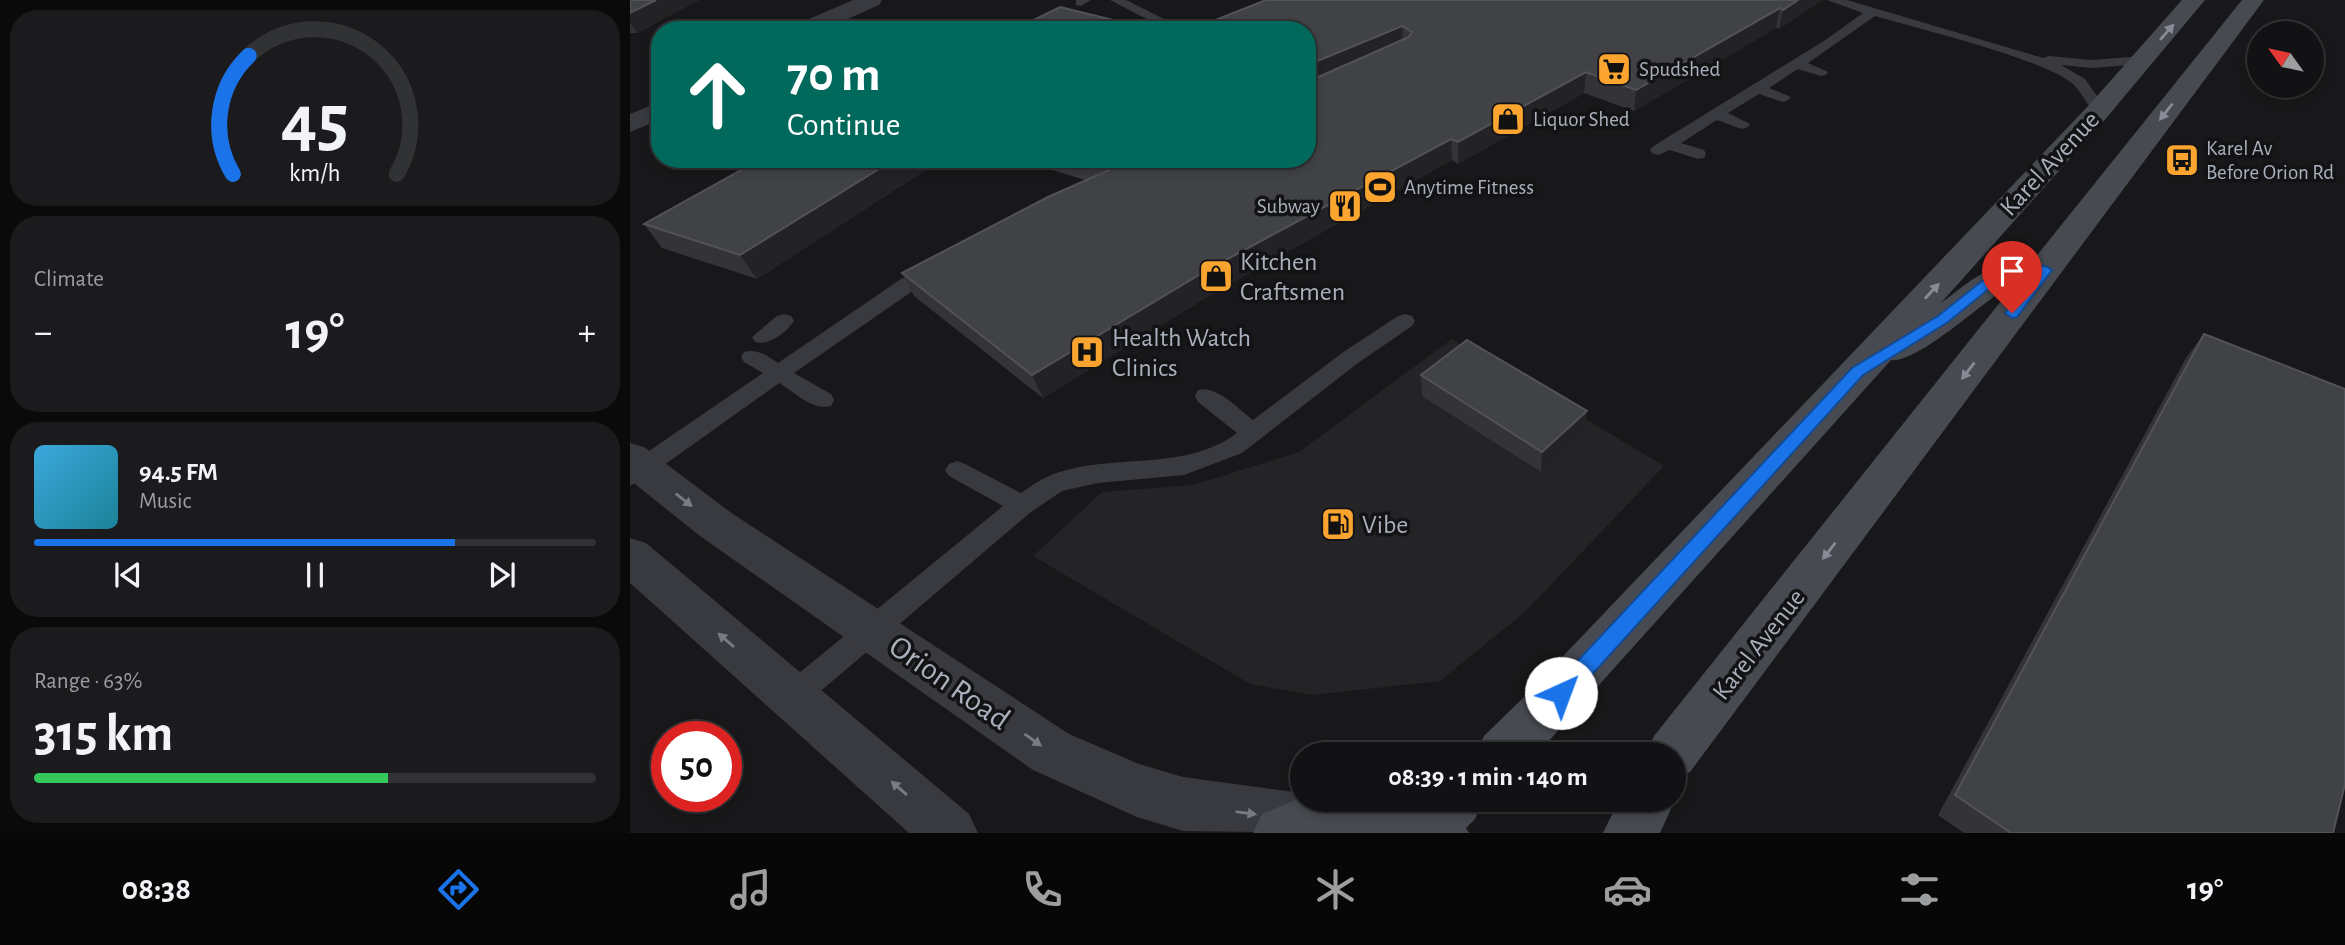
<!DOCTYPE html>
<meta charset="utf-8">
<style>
:root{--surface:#121214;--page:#1b1b1d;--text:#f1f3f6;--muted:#9c9ea0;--line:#313234;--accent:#1a73e8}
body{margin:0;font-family:"Alegreya Sans",sans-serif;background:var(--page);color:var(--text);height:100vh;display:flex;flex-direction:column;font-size:26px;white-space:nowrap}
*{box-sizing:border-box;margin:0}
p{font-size:23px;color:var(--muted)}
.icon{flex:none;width:38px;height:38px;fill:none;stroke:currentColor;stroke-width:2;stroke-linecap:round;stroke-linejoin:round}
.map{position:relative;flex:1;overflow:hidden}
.side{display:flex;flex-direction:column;gap:10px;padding:10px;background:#0a0a0b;width:630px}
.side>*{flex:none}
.banner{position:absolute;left:21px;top:21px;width:665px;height:147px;border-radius:28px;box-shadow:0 4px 10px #0003,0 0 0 2px var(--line);background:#00695c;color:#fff;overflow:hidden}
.needle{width:46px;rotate:303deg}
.buttons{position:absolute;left:1617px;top:21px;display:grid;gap:14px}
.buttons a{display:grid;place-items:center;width:77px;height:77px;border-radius:50%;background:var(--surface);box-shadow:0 4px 10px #0003,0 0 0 2px var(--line);font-size:35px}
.speed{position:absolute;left:21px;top:721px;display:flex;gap:14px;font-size:35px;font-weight:700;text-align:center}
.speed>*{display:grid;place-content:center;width:91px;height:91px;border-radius:50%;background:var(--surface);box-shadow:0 4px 10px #0003,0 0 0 2px var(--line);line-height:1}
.speed .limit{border:10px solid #d22;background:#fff;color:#111}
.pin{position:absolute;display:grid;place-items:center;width:60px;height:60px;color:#fff;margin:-72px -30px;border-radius:50% 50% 50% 0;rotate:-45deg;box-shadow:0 0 7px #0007}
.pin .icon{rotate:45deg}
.me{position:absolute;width:77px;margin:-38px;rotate:43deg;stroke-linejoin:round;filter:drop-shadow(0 0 5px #0008)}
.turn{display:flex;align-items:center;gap:24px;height:147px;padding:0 21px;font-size:32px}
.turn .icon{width:91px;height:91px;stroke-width:2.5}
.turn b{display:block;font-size:49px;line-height:60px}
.big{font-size:52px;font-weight:700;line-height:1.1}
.side .widget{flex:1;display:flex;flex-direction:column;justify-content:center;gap:10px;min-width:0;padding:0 24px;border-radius:28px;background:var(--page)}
.side .dial{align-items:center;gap:0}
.dial svg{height:182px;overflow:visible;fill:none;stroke:var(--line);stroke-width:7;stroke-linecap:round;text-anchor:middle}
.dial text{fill:var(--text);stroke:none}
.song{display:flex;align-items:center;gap:21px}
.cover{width:84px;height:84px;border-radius:10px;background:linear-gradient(135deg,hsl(200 70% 55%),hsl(190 70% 35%))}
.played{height:7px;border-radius:4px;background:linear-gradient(90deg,var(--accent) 75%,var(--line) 75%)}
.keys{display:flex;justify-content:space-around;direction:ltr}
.heat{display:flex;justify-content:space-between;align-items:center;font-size:38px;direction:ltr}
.charge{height:10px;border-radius:5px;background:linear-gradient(90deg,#34c759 63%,var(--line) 0)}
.trip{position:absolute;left:660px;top:742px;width:396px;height:70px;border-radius:35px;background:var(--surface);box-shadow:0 4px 10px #0003,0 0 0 2px var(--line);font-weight:700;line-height:70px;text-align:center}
.tabs{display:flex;height:112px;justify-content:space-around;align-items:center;background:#070708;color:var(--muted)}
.tabs .icon{width:49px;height:49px}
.tabs .selected{color:var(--accent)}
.tabs b{font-size:32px;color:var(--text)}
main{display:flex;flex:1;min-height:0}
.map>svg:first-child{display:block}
.built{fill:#242427}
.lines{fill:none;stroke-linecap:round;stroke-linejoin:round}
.service{fill:#393a3f;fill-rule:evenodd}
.minor{fill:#393a3f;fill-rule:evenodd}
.secondary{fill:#474a50;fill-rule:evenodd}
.wall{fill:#343438}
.shaded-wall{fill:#232326}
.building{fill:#404246;stroke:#515358;stroke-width:2}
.oneway{fill:#878c96}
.oneway2{fill:#777b83}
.route{fill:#1a73e8;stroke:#114b97;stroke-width:2}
.labels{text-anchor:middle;stroke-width:7;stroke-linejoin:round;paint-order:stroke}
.far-poi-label{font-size:21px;fill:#a9b0bb;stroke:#131315;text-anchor:start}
.street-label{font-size:26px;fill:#a9b0bb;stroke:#131315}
.poi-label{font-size:26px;fill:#a9b0bb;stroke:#131315;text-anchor:start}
.near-street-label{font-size:32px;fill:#a9b0bb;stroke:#131315}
</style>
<main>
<section class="side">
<div class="widget dial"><svg viewBox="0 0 100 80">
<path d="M14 69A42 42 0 1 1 86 69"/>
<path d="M14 69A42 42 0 0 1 21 17" stroke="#1a73e8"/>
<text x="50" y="56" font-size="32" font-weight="700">45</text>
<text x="50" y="72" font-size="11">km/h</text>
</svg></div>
<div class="widget"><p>Climate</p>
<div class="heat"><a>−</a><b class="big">19°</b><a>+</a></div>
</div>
<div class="widget">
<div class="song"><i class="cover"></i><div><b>94.5 FM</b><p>Music</p></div></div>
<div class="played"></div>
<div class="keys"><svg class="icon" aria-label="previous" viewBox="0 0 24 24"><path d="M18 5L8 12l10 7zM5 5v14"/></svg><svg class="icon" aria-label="pause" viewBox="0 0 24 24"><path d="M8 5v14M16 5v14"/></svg><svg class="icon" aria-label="next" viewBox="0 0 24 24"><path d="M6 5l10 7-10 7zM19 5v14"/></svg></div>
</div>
<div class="widget"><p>Range · 63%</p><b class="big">315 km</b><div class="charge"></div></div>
</section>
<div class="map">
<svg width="1715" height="833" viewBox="0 0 1715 833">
<rect width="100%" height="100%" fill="#18181a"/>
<path class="built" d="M822,339L1034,466L895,612L810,681L683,695L620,684L403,556L472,492L563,485L669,452Z"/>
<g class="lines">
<path class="service" d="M446,0H461L451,6L446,5Z
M480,0H496L556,30H538Z
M1197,0H1217L1413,58L1419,56L1462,60L1513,56L1520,60L1513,64L1462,68L1431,65L1455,79L1477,110L1469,115L1464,113C1458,105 1452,94 1445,86C1420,60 1285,28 1245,16L1178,63L1198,72L1196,75L1191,76L1168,69L1139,88L1161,97L1158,100L1153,102L1129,94L1098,113L1120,124L1118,127L1112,129L1087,120L1051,143L1074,150L1076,154L1074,158L1068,159L1040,150L1028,155L1022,153L1020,150L1022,147L1197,39L1233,13Z
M398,159H424L456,170L471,163L479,168L458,181L400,163Z
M303,264L313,270L164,373L201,394L204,400L201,406C183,411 164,392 149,383L9,483L0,485V464L133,373L114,362L111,357L114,352C128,348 137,356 148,363L271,279Z
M154,314L161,316L164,321C156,333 139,346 125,342L122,337L147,316Z
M775,314L782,316L785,321L782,326L728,363L612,453L554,475L468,483L432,491L401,512L172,707L162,711L152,707L147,697L152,687L373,506L319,476L315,470L319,464L327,461L335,464L391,493C400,487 409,480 419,476C479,451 552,474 607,433L568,402L565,396L568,390C587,385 608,409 623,420L712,353L768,316Z"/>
<path class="minor" d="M223,0H252L249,5L193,30H162L165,25Z
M30,102V120L0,132V114Z
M0,443L14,447L100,512L439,734L509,764L553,777L672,793V800L697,802L705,821L700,833L553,831L507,817L403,770L70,536L0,480Z
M0,538L16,543L339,814L348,833H279L0,583Z"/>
<path class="secondary" d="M1552,0H1575L1478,116L1311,303C1340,281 1367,257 1404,259L1612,0H1634L1060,772L1043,779V754H1016L1024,736L1387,281C1359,296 1288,364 1261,360L907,754H846L854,736L895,696L1460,104Z
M1043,795L1045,800L1030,833H973L989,800H1043Z
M670,798L672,800H853L845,819L836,828L839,833H623L632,814Z"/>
</g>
<path class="wall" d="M0,0H69L7,33H0Z
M636,0H1192L1149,29L1146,28L1004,111L954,93L828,164L822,160L585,292L413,398L284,296L272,273L677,159V30H582L580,22Z
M131,159H313L127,279L32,248L14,224Z
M1574,334L1703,833H1334L1308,815L1556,358Z
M791,375L955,431L911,472L792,396Z"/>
<path class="shaded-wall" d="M26,0H69L7,33L0,23V13Z
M1168,0H1192L1149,29L1153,10Z
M1150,8L1146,28L1004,111L1006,90Z
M503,25L504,30H495Z
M772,26L773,46L681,86L678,65Z
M956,72L954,93L828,164V142Z
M821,139L822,160L585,292L413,398L402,375L579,269Z
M265,159H313L127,279L110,255Z
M957,411L955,431L911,472L912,452Z"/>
<path class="building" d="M0,0H26L0,13Z
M636,0H1168L1153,10L1150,8L1006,90L956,72L828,142L821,139L579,269L402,375L272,273L418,197L504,159H677V82L779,37L782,32L772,26L678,65L677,30H598L580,22Z
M430,7L503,25L495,30H383Z
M131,159H265L110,255L14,224Z
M1574,334L1715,389V784L1703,833H1381L1325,795Z
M837,340L957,411L912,452L791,375Z"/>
<defs><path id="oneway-solid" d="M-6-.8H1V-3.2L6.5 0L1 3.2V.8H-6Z" transform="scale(1.75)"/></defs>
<g class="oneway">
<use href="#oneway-solid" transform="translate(1537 32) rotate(-49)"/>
<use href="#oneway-solid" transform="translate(1536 112) rotate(128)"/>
<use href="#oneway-solid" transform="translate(1302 291) rotate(-47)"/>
<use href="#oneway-solid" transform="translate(1338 371) rotate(128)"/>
<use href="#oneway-solid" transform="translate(1199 551) rotate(128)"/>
</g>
<g class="oneway2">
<use href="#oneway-solid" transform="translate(54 500) rotate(38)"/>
<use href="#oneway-solid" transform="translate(96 640) rotate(-139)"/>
<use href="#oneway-solid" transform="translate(403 740) rotate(35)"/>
<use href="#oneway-solid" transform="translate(269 788) rotate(-139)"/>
<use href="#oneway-solid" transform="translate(616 813) rotate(8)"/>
</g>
<path class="route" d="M1387,264L1415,266L1422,270L1387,317L1382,318L1375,313L1406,273L1389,272L1361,287L1318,322L1233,375L939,700L931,702L924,700L921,693L924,686L1222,368L1308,316L1352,281Z"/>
<defs>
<g id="supermarket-square" transform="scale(1.75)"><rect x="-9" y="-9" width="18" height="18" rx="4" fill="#fba42f" stroke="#131315"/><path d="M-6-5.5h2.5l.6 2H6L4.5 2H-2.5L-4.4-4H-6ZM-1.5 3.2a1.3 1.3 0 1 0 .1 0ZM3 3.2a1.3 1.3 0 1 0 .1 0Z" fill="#111"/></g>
<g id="shop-square" transform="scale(1.75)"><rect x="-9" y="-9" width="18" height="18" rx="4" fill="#fba42f" stroke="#131315"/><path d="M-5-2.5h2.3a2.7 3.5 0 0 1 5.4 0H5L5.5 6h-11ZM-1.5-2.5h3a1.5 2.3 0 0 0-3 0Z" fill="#111"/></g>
<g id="bus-square" transform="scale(1.75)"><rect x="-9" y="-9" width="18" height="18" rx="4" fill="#fba42f" stroke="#131315"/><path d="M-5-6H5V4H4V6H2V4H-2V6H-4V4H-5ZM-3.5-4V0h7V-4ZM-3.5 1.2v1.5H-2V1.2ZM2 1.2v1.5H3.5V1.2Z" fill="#111"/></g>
<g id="stadium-square" transform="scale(1.75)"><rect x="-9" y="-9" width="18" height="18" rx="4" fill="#fba42f" stroke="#131315"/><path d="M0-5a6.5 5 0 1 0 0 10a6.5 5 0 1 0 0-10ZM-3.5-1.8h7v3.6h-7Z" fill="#111"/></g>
<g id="restaurant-square" transform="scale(1.75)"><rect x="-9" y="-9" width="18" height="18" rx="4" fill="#fba42f" stroke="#131315"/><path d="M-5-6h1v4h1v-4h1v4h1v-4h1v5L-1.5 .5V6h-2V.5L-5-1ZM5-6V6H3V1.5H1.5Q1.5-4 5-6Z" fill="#111"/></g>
<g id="hospital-square" transform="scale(1.75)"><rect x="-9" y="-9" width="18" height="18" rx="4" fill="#fba42f" stroke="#131315"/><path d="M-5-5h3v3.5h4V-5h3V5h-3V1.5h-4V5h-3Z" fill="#111"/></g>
<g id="fuel-square" transform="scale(1.75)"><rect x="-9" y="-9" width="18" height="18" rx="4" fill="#fba42f" stroke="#131315"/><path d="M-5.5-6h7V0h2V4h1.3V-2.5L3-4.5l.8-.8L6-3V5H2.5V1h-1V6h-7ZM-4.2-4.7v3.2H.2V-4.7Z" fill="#111"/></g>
</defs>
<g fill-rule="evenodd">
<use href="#supermarket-square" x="984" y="69"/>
<use href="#shop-square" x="878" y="119"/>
<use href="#bus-square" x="1552" y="160"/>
<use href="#stadium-square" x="750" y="187"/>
<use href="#restaurant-square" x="715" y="206"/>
<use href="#shop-square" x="586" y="276"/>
<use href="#hospital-square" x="457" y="352"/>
<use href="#fuel-square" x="708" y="524"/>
</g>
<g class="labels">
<g class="far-poi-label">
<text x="1009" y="76">Spudshed</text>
<text x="903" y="126">Liquor Shed</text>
<text x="1576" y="155">Karel Av<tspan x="1576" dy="24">Before Orion Rd</tspan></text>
<text x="774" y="194">Anytime Fitness</text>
<text x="690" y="213" text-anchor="end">Subway</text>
</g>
<g class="street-label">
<text transform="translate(1419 163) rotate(-47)" y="9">Karel Avenue</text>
<text transform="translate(1128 644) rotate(-52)" y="9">Karel Avenue</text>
</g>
<g class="poi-label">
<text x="610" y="270">Kitchen<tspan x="610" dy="30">Craftsmen</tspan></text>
<text x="482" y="346">Health Watch<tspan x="482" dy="30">Clinics</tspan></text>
<text x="732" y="533">Vibe</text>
</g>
<g class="near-street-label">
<text transform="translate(320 682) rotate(35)" y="11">Orion Road</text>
</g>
</g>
</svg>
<div class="buttons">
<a><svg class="needle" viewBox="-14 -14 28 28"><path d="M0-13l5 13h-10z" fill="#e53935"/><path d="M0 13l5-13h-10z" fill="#9c9ea0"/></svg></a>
</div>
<div class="speed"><div class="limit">50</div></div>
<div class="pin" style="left:1382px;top:313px;background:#d93025"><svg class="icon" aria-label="arrive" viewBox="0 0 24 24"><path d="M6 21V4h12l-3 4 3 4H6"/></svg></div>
<svg class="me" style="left:931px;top:693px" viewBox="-20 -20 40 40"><circle r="19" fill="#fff"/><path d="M0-13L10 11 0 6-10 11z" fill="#1a73e8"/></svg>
<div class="trip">08:39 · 1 min · 140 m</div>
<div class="banner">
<div class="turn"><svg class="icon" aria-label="ahead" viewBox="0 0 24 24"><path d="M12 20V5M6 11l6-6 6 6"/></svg><div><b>70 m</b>Continue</div></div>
</div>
</div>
</main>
<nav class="tabs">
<b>08:38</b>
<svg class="icon selected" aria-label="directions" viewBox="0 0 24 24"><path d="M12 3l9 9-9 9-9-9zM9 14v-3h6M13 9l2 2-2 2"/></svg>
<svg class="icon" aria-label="music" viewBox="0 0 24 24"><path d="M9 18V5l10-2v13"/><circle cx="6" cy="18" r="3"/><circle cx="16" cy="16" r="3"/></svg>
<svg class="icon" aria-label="phone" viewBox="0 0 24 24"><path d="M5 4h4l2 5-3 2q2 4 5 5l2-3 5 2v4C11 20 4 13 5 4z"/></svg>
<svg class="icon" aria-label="climate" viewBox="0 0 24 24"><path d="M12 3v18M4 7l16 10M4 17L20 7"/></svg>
<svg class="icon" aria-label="car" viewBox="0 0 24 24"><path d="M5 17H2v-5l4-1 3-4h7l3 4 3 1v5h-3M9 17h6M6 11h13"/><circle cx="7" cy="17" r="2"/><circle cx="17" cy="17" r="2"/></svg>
<svg class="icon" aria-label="filters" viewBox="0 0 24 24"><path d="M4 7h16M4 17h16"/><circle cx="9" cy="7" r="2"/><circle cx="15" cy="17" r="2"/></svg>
<b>19°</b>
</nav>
